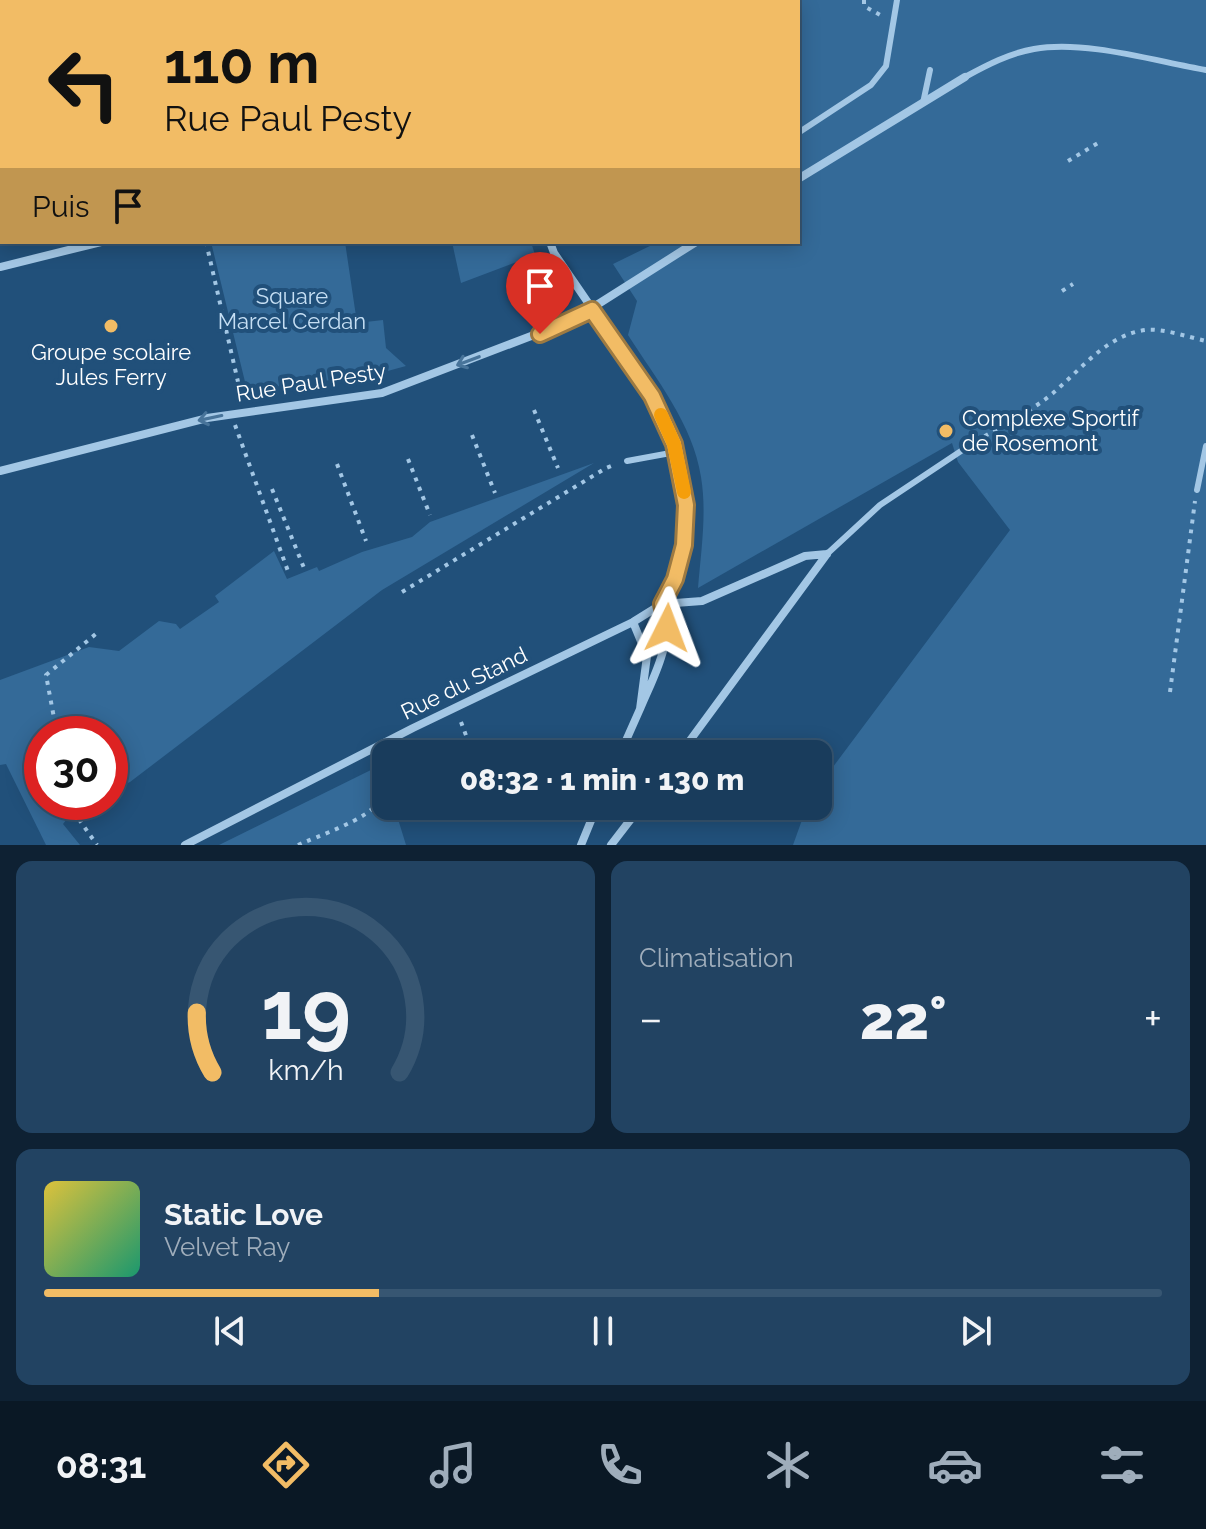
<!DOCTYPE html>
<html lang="fr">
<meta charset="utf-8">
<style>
:root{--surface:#193c5c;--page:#224362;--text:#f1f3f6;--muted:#9fadbb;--line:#375672;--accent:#f2bc65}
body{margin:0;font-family:Raleway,sans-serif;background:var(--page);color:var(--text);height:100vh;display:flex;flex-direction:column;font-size:30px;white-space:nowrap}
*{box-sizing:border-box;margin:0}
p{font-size:26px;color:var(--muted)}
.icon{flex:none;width:44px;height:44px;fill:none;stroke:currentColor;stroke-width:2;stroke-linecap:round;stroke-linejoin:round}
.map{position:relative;height:845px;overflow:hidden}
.drawer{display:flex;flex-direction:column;gap:16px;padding:16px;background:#0e2133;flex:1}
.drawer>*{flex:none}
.banner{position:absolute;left:0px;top:0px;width:800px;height:244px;box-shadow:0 4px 20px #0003,0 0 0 2px var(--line);background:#f2bc65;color:#111;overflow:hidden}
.speed{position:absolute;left:24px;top:716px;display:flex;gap:16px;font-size:40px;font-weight:700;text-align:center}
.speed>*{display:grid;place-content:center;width:104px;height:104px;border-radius:50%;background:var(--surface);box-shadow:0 4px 20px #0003,0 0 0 2px var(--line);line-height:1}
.speed .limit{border:12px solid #d22;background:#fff;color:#111}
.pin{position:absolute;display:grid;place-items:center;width:68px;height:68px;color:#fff;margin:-82px -34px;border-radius:50% 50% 50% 0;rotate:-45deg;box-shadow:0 0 8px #0007}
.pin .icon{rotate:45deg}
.me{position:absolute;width:88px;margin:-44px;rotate:3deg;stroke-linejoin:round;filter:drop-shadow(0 0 6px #0008)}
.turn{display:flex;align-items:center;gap:28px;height:168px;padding:0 32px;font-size:36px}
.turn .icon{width:104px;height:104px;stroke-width:2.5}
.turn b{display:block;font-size:56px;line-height:68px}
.then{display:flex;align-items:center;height:76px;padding:0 32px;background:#0003;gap:16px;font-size:30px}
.big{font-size:60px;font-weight:800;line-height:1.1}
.drawer .tile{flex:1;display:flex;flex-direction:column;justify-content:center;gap:12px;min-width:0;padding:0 28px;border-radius:16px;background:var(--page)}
.drawer .dial{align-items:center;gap:0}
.dial svg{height:208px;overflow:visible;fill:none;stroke:var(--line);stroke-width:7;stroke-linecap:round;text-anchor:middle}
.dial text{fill:var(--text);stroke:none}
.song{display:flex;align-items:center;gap:24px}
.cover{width:96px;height:96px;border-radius:12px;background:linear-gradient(135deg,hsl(50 70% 55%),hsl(160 70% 35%))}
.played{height:8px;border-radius:4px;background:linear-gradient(90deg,var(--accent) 30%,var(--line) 30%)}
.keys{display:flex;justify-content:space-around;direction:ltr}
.heat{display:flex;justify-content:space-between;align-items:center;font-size:44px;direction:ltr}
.drawer .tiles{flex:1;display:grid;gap:16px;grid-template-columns:1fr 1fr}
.tile:last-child{grid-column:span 2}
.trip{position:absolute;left:372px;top:740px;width:460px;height:80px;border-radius:16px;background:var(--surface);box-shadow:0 4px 20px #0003,0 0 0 2px var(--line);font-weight:800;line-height:80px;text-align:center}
.dock{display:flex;height:128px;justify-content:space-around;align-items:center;background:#0a1825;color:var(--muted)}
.dock .icon{width:56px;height:56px}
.dock .on{color:var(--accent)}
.dock b{font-size:36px;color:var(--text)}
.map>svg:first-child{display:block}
.green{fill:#346a98}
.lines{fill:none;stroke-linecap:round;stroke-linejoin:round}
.path{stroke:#a3c7e5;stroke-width:4;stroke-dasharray:4 6;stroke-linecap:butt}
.lane{stroke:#a3c7e5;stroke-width:6}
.street{stroke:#a3c7e5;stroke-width:8}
.oneway{stroke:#48749a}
.route-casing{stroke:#9d7a42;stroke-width:20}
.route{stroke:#f2bc65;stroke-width:14}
.slow{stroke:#f59e0b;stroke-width:14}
.poi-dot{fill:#f2bc65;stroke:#21507a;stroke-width:3}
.labels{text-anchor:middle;stroke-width:8;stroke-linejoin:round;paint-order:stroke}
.park-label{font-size:22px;fill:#c6dff4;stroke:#21507a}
.poi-label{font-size:22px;fill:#fff;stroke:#21507a}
.street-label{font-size:22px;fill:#fff;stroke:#21507a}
</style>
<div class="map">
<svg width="1206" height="845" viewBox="0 0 1206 845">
<rect width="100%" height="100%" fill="#21507a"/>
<path class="green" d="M673,0H1206V845H793L807,806H818V787L1010,530L958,462L952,443L698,588C701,551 707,513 701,477C693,424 656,379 628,335L637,301L613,264L658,242H798V2Z
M211,242H345L357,323L383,320L386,348L406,366L373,375L247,390Z
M452,242H531L535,255L461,283Z
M594,463L382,590L130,782L110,791V734H42V802H86L77,806L63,824L80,845H46L6,764L0,765V680L89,647L119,651L159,621L176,624L180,629L219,602L215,596L274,551L287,579L317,567L319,571L362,552L412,537L430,522Z
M381,765L386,779V806H394L406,845H219Z"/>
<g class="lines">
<path class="path" d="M733,0L734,2
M864,0V6L882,16
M1068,161L1098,143
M206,242L241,395
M1062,291L1073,284
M534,410L558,468
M235,425L289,574
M472,435L495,493
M976,441C997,429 1020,417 1040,403C1074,380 1101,336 1145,330C1163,328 1188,337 1206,341
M408,459L430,515
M337,464L366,541
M272,489L304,568
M402,592L606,468L616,464
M1170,692L1195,501
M461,722L473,754
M57,734L46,675L97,633
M70,802L71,808L97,845
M298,845C315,837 369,819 377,803C381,794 376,775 373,765"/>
<path class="lane" d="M965,77C987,65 1010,53 1034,49C1086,40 1154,61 1206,70
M923,103L930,70
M798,133L871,85L886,66L897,0
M627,461L676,452
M1197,490L1206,446
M827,554L880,505L967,447"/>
<path class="street" d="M29,0L31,2
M138,0L139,2
M519,0V2
M198,2V0
M0,59L2,61
M0,129H2
M798,179L965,77
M0,267L101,242
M0,471L207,418L382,393L573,320L696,242
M640,709C654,675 675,641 662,604L702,601L805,556L827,554
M620,754L640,709L647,656L633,622
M680,754L827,554
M185,845L413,728L633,622L662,604L675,579L684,545L686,505L676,452L652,396L554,253L550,242
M581,845L597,806
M611,845L641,806"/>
</g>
<defs><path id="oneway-shaft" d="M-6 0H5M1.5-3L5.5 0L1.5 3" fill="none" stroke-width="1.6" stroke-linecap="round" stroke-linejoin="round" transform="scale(2)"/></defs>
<g class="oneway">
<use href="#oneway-shaft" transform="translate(468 361) rotate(159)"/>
<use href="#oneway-shaft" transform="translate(210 418) rotate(168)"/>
</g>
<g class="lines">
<g class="route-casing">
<path id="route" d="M540,334L592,310L652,396L674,444L686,505L684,545L675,579L662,604L667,628"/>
</g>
<use href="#route" class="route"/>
<path class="slow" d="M661,415L674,444L684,492"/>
</g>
<g class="poi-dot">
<circle cx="111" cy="326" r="8"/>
<circle cx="946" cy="431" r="8"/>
</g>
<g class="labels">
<g class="park-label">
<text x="292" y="304">Square<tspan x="292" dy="25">Marcel Cerdan</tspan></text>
</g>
<g class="poi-label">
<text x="111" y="360">Groupe scolaire<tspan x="111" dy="25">Jules Ferry</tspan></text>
<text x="962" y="426" text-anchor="start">Complexe Sportif<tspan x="962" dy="25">de Rosemont</tspan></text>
</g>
<g class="street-label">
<text transform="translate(311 382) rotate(-9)" y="8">Rue Paul Pesty</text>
<text transform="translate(464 683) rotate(-26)" y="8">Rue du Stand</text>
</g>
</g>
</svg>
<div class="speed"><div class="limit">30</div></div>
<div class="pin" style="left:540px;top:334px;background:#d93025"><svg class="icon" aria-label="arrive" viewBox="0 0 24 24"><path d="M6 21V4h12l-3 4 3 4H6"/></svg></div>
<svg class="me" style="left:667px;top:628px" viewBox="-20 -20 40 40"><path d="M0-17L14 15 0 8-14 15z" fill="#f2bc65" stroke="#fff" stroke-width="4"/></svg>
<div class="trip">08:32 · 1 min · 130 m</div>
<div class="banner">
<div class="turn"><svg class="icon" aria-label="left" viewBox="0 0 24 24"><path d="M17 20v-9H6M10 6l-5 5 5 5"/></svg><div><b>110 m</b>Rue Paul Pesty</div></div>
<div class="then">Puis<svg class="icon" aria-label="arrive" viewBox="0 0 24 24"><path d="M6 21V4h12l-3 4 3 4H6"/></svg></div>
</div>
</div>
<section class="drawer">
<div class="tiles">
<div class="tile dial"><svg viewBox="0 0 100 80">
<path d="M14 69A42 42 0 1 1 86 69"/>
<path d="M14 69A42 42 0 0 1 8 46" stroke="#f2bc65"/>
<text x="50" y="56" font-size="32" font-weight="700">19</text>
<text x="50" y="72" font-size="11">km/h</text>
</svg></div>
<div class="tile"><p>Climatisation</p>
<div class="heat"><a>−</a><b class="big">22°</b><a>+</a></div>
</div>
<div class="tile">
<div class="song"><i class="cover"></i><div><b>Static Love</b><p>Velvet Ray</p></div></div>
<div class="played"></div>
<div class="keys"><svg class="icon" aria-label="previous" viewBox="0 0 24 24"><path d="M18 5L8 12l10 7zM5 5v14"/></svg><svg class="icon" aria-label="pause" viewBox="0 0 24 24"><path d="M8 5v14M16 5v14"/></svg><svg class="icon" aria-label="next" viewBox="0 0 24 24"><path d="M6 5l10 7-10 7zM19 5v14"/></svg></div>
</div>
</div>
</section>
<nav class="dock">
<b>08:31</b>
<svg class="icon on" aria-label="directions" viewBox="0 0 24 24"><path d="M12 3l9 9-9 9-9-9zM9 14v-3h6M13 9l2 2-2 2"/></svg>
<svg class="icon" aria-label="music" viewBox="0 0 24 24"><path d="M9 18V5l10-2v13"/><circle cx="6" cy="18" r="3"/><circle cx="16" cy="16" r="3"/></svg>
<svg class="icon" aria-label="phone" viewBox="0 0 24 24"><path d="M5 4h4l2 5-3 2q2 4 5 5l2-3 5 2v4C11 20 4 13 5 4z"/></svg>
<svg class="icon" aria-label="climate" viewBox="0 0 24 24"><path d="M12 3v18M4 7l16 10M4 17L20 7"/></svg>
<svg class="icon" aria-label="car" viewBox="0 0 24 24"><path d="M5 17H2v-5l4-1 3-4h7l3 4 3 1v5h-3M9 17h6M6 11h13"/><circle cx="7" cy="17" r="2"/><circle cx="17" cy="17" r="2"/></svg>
<svg class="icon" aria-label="filters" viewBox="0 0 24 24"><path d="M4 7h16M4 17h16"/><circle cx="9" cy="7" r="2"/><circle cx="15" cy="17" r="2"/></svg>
</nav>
